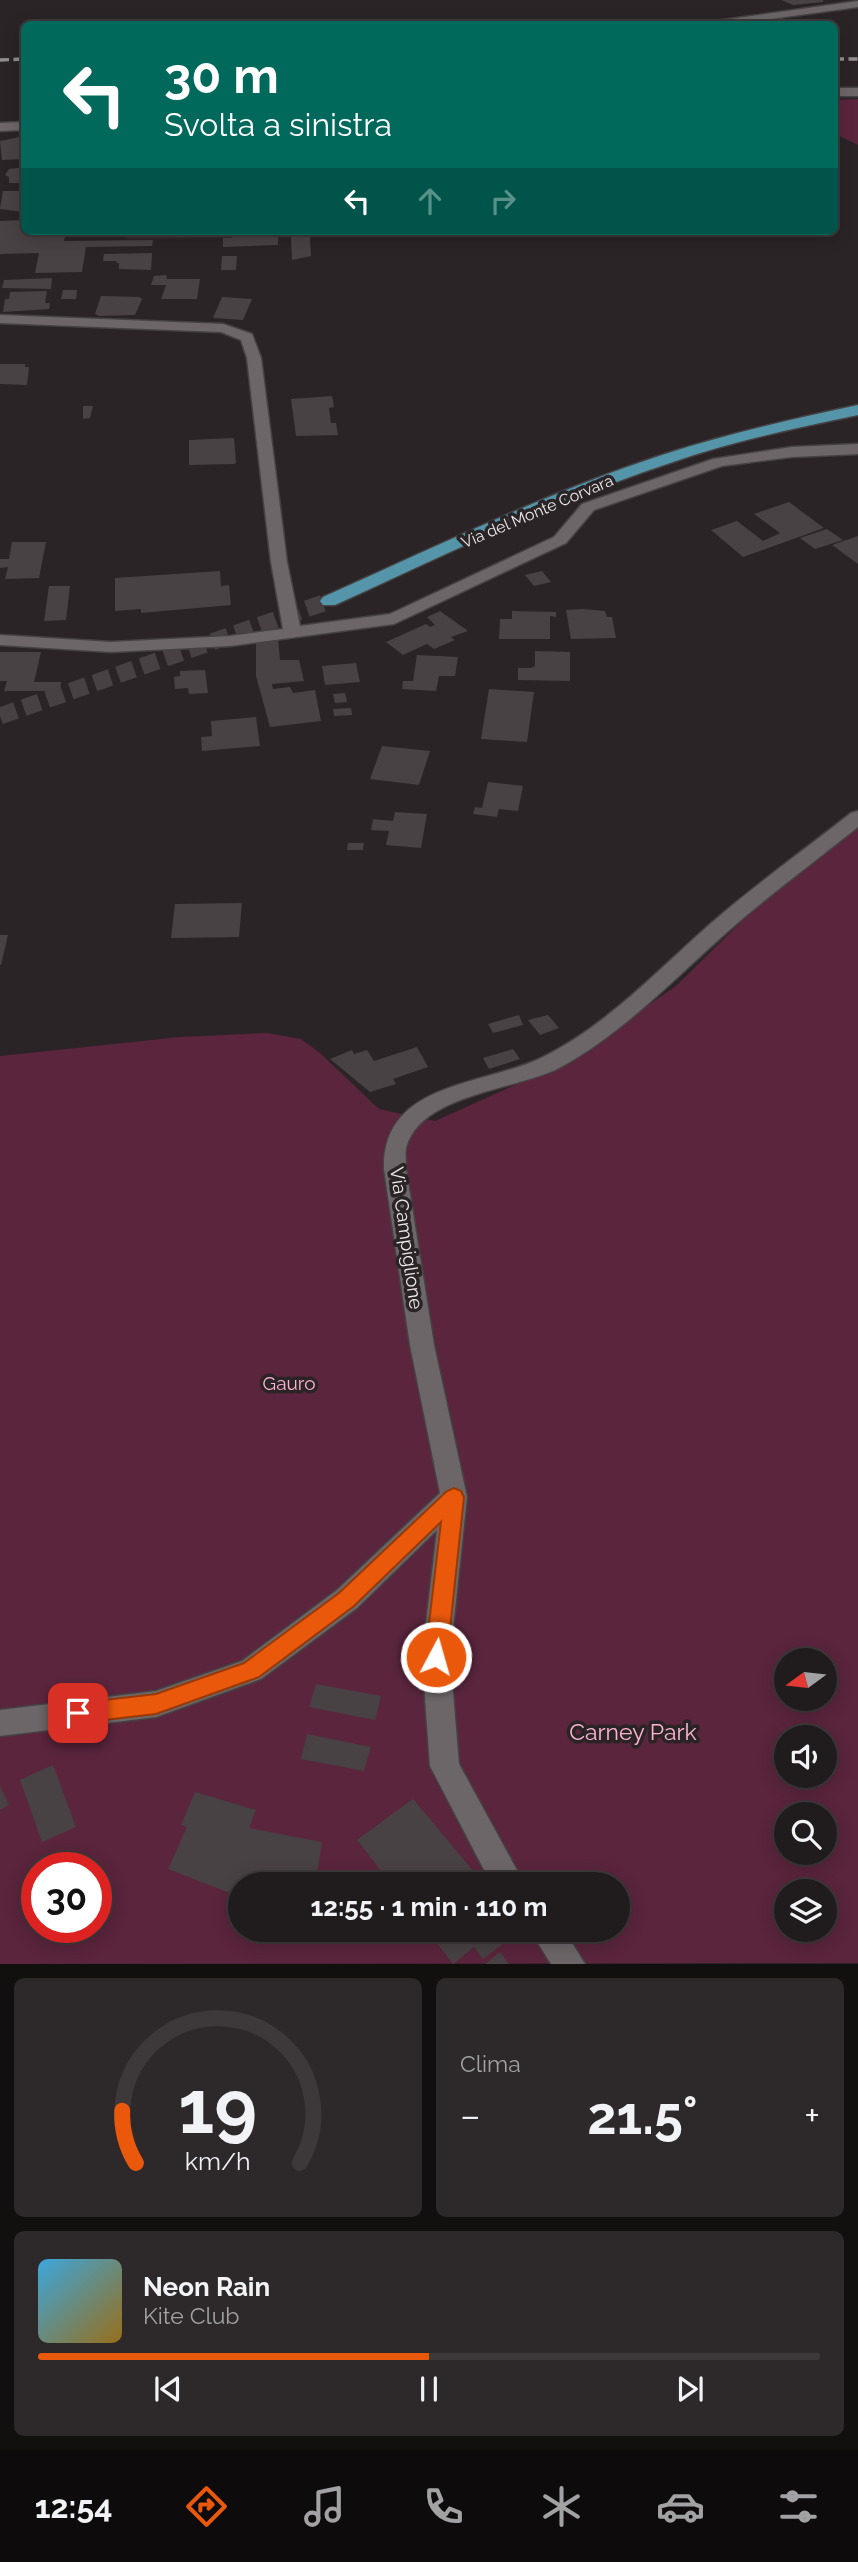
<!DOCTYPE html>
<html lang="it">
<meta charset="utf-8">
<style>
:root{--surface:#201b1c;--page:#2d2829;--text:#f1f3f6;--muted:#a2a1a3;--line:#3d393b;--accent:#ea580c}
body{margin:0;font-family:Raleway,sans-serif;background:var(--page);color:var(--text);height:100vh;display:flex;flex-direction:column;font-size:26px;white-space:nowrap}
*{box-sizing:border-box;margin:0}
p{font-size:23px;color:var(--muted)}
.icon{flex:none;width:38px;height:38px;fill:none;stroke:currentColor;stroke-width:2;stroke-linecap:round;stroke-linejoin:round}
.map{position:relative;height:1964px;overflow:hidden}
.side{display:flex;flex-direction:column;gap:14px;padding:14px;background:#120f0f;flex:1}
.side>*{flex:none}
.hud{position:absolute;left:21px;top:21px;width:817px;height:214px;border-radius:10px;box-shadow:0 4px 18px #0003,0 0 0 2px var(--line);background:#00695c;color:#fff;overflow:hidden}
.needle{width:46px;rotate:255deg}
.controls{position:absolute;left:774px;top:1648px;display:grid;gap:14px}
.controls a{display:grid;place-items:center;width:63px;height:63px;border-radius:50%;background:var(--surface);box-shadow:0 4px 18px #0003,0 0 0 2px var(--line);font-size:35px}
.speed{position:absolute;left:21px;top:1852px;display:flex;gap:14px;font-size:35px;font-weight:700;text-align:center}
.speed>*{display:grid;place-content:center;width:91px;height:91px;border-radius:50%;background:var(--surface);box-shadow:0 4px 18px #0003,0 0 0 2px var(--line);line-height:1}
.speed .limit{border:10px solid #d22;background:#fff;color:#111}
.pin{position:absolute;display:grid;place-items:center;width:60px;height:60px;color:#fff;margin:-30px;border-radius:14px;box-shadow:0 4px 10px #0006}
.me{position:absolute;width:77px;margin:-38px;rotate:6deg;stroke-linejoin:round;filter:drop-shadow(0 0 5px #0008)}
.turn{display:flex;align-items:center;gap:24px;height:147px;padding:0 28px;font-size:32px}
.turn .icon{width:91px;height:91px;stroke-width:2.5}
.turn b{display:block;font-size:49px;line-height:60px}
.lanes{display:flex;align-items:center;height:66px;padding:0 28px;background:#0003;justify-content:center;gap:35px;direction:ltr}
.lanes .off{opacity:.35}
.big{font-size:52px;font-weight:700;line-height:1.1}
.side .card{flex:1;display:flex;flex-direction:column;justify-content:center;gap:10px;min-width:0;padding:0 24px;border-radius:10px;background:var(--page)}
.side .dial{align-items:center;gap:0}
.dial svg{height:182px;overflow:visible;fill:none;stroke:var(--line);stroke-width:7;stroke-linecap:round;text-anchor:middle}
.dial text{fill:var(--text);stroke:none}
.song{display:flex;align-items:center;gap:21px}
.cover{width:84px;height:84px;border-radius:10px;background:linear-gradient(135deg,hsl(200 70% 55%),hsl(40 70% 35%))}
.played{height:7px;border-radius:4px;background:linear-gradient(90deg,var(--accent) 50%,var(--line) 50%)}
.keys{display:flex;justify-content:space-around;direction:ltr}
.heat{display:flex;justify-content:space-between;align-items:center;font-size:38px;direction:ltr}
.side .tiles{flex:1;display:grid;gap:14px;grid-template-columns:1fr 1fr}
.card:last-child{grid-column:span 2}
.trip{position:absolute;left:228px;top:1872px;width:402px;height:70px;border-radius:35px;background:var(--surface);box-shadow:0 4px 18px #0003,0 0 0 2px var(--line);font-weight:700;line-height:70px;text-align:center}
.menu{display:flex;height:112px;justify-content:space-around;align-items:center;background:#0d0b0b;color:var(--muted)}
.menu .icon{width:49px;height:49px}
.menu .active{color:var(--accent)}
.menu b{font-size:32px;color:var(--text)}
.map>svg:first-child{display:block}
.built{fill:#382c30}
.green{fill:#5a253d;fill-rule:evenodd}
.building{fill:#494244}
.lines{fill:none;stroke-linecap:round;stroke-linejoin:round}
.major-tunnel{stroke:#474143;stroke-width:17;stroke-dasharray:17 8;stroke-linecap:butt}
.minor-casing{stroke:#464243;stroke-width:3}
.major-casing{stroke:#464243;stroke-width:3}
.minor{fill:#6d6668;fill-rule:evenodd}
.major{fill:#5495aa;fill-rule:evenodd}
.rail{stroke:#928d8e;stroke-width:3.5;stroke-dasharray:9 4.5;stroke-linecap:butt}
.route{fill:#ea580c;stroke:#983908;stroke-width:2}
.labels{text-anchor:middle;stroke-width:7;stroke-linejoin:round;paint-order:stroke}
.far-street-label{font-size:16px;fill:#ece8e9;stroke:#2a2426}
.street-label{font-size:19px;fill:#ece8e9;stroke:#2a2426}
.park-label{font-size:19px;fill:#feb3d0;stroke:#2a2426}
.near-park-label{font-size:23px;fill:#feb3d0;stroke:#2a2426}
</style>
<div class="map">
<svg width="858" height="1964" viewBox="0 0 858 1964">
<rect width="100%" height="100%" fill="#2a2426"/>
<path class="built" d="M128,231H310L313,237L127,239Z"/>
<path class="green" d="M858,99V145L835,134V100Z
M858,827V1963L0,1964V1056L180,1037L267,1033L301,1039L320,1053L379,1109L435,1121L566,1062L676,986L755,908ZM786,1661H824V1699H786ZM786,1738H824V1776H786ZM786,1815H824V1853H786ZM37,1867H96V1927H37ZM240,1885H618V1930H240ZM786,1892H824V1930H786Z"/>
<path class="building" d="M781,0H823V2L793,5Z
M24,136V159L2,160L0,141Z
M24,167V183H9V177L5,175L9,169Z
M3,191H24V212L0,209Z
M24,220V231H66L64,241L153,240L152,246L86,247L82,272L35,273L39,253L0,254V221Z
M232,231L278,232V245L223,247V238H232Z
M283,231H307L310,237L311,256L292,260L291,237H284Z
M152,253L151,270L119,269V263H116L117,261H103L104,254Z
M222,256H237L236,270H221Z
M166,275L167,279H200L197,299H161L166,285H151L154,276Z
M52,278L51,289L2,288L4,280Z
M63,290H77L76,299H61Z
M47,291L45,303H50L49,309L3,312L5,299H9L10,292Z
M101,296L139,297L142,299L135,315L99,316L95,314Z
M222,297L252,299L243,320L213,318Z
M0,364H25V367H29L27,385L0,384Z
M332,396L334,407L329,408L331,423H336L338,435L296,436L291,399Z
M83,406H93L90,418L83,419Z
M234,438L236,463L234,464L189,465V440Z
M789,502L824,528L743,557L711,530L737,521L763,541L780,533L754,514Z
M827,529L843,540L815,549L800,538Z
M858,536V564L832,545Z
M12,542H46L39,578L5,579L8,567L0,568V559H9Z
M220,571L221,586L229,585L231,605L141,613V609L115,611V578Z
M542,571L551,582L534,586L525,575Z
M49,586H70L66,620L44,621Z
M583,609L605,611L607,617H612L616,638L571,639L566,610Z
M440,611L468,631L451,637L455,640L434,649L427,644L403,655L386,642L426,624L430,627L435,625L427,617Z
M512,611L556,612V617L550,616V639H499L500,619H512Z
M278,638L280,660H299L304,681L272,684L273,689L290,687L293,693L315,690L321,721L270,727L256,676V639Z
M535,651L570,652V681L518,680V668H531L535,666Z
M0,652H41L34,682H61L60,691H4L7,681H0Z
M417,655L458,657L455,676H439L436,691L402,689L403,681H413Z
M356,663L360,682L325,685L322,666Z
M205,670L208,693L189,694L188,688L175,689L174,677L180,676V671Z
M489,689L534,692L527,742L481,739Z
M345,693L347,702L335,703L333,694Z
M351,708L352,715L334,716L333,709Z
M256,717L260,746L202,751L201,737L212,736L211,721Z
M382,746L430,751L419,785L370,779Z
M488,782L523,786L518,811L499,809L497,817L473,814L475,807L482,808Z
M395,812L427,814L421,848L386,845L389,831L371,830L373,819L393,821Z
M348,843H364L363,850H347Z
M242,903L239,937L171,938L175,904Z
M0,935H8L1,965H0Z
M519,1015L523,1025L493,1033L488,1024Z
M548,1015L559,1028L540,1035L528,1020Z
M417,1047L428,1067L393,1079L396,1084L370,1092L330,1059L352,1050L354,1054L367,1050L374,1061Z
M513,1049L520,1059L489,1069L483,1058Z
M316,1684L381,1696L375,1720L309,1707Z
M307,1734L371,1747L364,1771L301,1759Z
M53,1765L76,1827L42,1842L20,1780Z
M0,1786L9,1805L0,1810Z
M195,1792L256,1810L249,1828L322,1842L316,1879L297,1876L295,1885H240V1897L168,1869L187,1827L181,1825Z
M413,1799L475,1873L484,1885H392L357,1840Z
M427,1930H521L483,1959L474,1947L453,1964Z
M500,1952L509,1964H485Z"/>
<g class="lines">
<path class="major-tunnel" d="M0,716L329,601"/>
<g class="minor-casing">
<path id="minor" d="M858,1V7L734,24H710L716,21Z
M835,88H858V96H835Z
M24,122V130L0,131V123Z
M0,315L223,324L252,334L261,358L287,562L300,626L390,614L554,537L582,504L713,459L792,447L858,444V454L792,457L722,466L594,510L566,543L394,624L230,646L111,652L0,645V635L111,642L230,636L283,629L271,562L247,358L241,340L221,332L0,323Z
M858,811V827C814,862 768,896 726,933C673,980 623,1033 561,1067C519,1090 420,1093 406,1148C405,1154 406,1162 406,1169L434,1345L467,1497L450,1657L459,1764L525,1885H492L430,1766L422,1657L437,1530L357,1608L261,1679L156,1717L0,1736V1710L156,1691L242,1661L337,1590L440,1493L410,1345L384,1169C382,1081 485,1086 543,1057C606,1026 657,971 709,925C755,885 804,850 851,813Z
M530,1930H564L585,1964H551Z"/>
</g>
<g class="major-casing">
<path id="major" d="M858,405V415C796,428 733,441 673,462C557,500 446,554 335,605H323L320,601L323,597C435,547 546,493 662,455C726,434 792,419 858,405Z"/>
</g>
<use href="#minor" class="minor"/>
<use href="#major" class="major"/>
<path class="rail" d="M835,59H858
M0,60L24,59"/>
</g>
<path class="route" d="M454,1488L461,1491L464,1497L447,1657L443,1663L436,1666L428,1663L425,1657L441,1522L354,1606L259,1677L156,1714L78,1723L70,1720L67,1713L70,1706L78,1703L156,1694L244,1663L339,1593L447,1491Z"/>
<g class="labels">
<g class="far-street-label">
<text transform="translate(537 511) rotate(-23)" y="6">Via del Monte Corvara</text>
</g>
<g class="street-label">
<text transform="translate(407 1238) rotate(82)" y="7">Via Campiglione</text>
</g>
<g class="park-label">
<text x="289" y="1390">Gauro</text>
</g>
<g class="near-park-label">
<text x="633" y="1740">Carney Park</text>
</g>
</g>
</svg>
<div class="controls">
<a><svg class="needle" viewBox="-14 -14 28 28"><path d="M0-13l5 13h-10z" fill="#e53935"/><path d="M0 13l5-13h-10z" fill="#a2a1a3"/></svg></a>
<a><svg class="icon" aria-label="sound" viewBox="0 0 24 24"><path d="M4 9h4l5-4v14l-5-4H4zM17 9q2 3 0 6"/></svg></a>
<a><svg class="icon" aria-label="search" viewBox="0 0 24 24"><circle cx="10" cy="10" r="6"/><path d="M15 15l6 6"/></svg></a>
<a><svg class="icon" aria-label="layers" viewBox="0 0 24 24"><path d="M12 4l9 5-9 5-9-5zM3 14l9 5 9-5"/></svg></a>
</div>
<div class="speed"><div class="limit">30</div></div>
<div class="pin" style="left:78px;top:1713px;background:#d93025"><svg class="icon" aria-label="arrive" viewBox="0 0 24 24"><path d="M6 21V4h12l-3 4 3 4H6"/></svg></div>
<svg class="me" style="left:436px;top:1657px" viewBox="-20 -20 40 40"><circle r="17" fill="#ea580c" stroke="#fff" stroke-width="3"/><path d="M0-11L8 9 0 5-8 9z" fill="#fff"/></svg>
<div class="trip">12:55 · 1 min · 110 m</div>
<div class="hud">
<div class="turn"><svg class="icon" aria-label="left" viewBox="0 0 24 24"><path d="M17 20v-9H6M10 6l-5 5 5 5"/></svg><div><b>30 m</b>Svolta a sinistra</div></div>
<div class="lanes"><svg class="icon" aria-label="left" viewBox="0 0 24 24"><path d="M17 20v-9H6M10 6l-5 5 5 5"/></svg><svg class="icon off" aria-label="ahead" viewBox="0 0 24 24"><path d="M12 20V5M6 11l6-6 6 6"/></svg><svg class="icon off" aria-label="right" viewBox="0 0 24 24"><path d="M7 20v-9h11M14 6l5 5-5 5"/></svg></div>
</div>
</div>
<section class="side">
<div class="tiles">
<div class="card dial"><svg viewBox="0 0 100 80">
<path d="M14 69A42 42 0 1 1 86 69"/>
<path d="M14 69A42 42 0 0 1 8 46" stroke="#ea580c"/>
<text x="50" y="56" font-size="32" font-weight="700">19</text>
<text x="50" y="72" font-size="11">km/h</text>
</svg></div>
<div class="card"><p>Clima</p>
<div class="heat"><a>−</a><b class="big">21.5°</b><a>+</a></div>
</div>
<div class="card">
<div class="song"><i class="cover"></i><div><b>Neon Rain</b><p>Kite Club</p></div></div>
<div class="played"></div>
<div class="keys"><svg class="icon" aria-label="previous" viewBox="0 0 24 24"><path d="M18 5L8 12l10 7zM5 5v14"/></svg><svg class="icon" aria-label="pause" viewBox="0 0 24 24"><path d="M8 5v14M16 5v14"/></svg><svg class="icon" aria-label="next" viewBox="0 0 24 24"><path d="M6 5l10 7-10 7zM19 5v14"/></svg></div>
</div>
</div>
</section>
<nav class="menu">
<b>12:54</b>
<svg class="icon active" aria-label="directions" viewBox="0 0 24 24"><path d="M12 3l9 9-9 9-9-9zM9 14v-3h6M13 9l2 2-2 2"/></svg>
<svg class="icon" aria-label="music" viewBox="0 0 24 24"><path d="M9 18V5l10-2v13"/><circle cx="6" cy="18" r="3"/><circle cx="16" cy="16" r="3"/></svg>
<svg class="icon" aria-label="phone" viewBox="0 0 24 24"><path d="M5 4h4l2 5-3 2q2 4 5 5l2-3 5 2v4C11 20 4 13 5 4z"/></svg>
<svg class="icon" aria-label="climate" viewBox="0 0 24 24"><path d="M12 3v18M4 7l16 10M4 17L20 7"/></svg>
<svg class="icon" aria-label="car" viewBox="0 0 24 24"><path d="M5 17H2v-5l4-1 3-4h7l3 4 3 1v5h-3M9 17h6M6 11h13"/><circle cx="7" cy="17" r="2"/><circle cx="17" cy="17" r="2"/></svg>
<svg class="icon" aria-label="filters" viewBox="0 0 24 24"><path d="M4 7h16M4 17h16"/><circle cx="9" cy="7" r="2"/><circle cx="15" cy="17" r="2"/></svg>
</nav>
